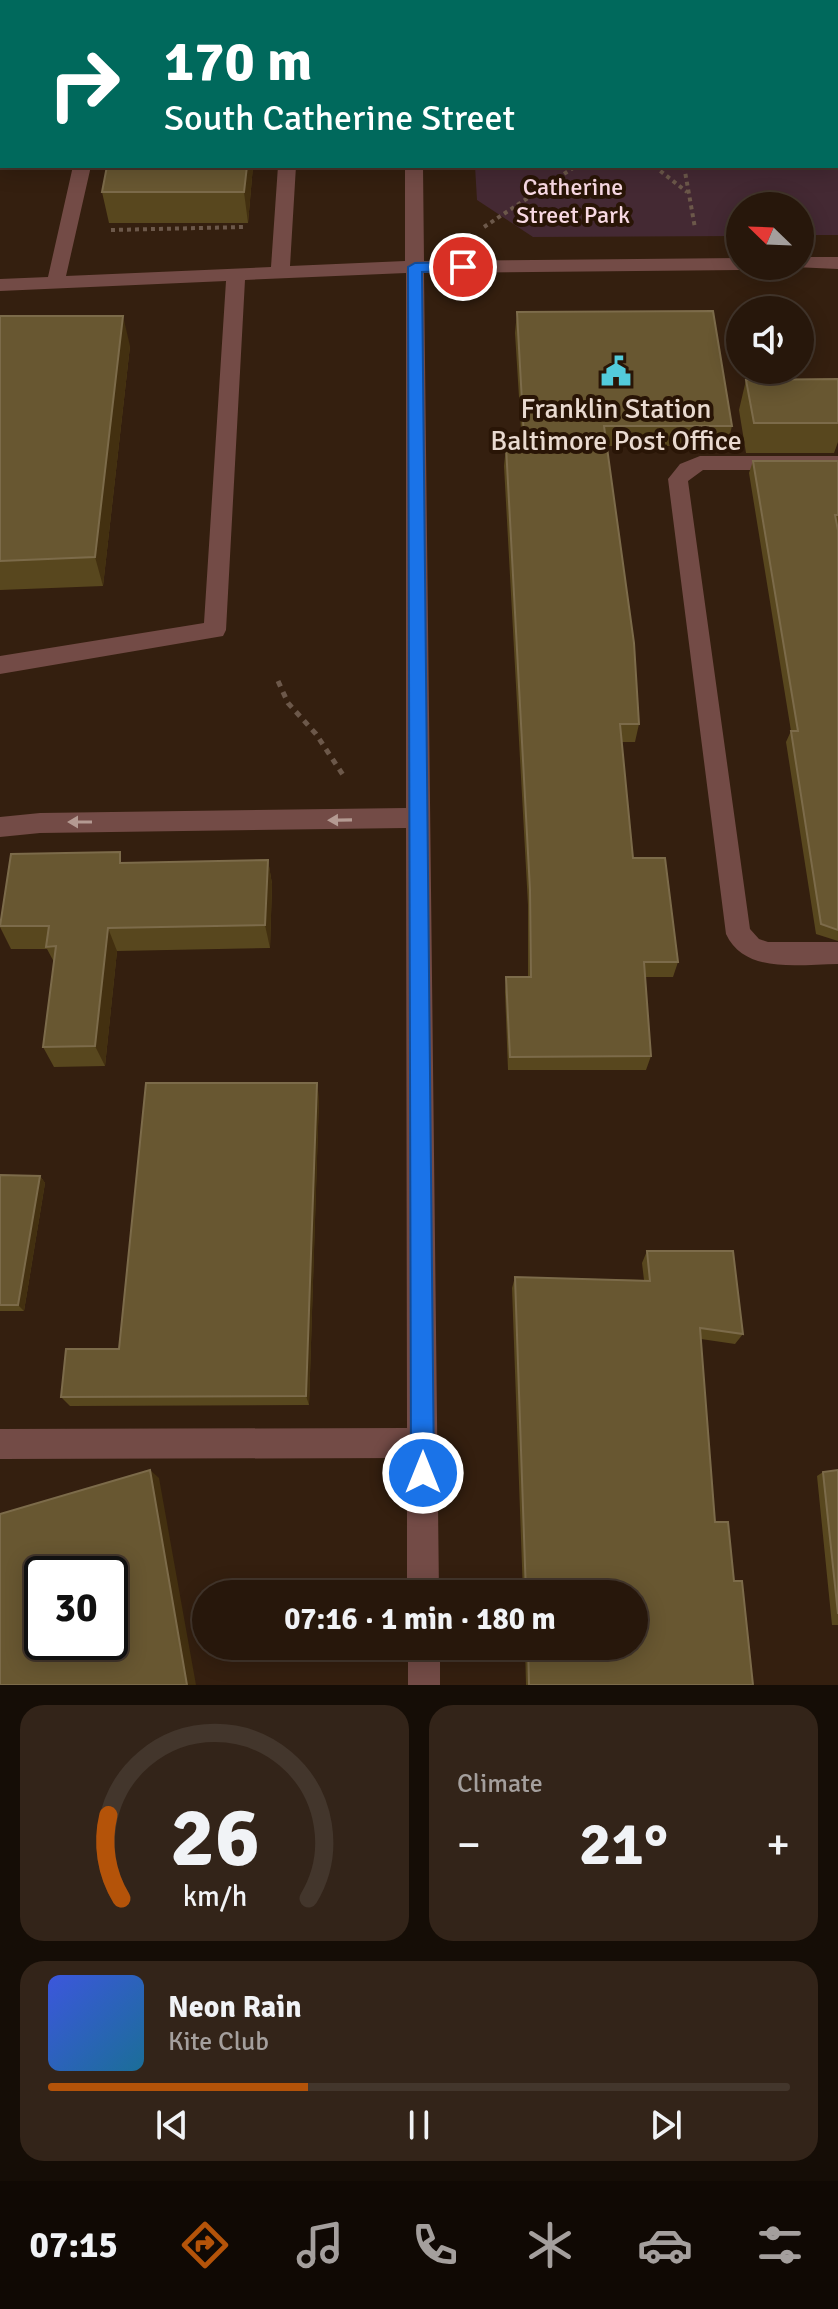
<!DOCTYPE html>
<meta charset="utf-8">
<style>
:root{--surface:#27170b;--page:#332419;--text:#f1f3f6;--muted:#a49f9d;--line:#43362c;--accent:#b45309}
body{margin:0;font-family:Signika,sans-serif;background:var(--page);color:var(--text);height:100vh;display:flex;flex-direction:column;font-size:30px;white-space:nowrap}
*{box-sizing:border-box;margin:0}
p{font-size:26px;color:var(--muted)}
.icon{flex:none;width:44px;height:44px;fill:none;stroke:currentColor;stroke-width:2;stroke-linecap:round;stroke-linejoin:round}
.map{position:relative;height:1685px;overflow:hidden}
.side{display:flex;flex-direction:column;gap:20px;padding:20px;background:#150d06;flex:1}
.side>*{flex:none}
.top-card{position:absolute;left:0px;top:0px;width:838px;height:168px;box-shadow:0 4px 20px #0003,0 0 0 2px var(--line);background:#00695c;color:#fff;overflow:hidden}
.needle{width:52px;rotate:293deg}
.buttons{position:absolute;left:726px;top:192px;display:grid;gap:16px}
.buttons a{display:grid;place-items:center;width:88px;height:88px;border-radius:50%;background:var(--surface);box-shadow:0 4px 20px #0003,0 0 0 2px var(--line);font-size:40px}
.speed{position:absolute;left:24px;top:1556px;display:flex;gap:16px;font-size:40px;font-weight:700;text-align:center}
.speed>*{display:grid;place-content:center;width:104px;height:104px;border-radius:50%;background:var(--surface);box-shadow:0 4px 20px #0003,0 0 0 2px var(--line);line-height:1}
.speed .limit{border:4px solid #111;border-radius:12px;background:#fff;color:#111}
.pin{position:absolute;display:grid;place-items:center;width:68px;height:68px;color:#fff;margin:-34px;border:4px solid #fff;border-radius:50%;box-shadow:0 2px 8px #0007}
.me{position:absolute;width:88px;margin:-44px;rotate:0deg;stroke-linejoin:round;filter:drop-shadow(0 0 6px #0008)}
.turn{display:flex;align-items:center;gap:28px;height:168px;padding:0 32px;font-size:36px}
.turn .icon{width:104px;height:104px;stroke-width:2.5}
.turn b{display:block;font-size:56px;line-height:68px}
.big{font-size:60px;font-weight:800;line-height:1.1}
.side .widget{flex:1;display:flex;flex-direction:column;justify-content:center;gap:12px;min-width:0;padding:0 28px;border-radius:24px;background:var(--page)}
.side .dial{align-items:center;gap:0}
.dial svg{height:208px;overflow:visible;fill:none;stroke:var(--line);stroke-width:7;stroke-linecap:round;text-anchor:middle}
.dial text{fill:var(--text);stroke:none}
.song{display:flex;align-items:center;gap:24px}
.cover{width:96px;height:96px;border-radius:12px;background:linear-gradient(135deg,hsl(230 70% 55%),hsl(200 70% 35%))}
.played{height:8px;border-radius:4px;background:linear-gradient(90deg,var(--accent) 35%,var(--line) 35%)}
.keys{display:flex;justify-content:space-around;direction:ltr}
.heat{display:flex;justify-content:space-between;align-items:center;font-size:44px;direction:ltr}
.side .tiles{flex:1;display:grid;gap:20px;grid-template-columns:1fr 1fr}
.widget:last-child{grid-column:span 2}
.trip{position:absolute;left:192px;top:1580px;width:456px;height:80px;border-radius:40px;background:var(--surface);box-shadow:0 4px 20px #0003,0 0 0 2px var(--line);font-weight:800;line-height:80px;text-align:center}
.tab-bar{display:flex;height:128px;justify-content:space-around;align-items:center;background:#100904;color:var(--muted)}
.tab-bar .icon{width:56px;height:56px}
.tab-bar .current{color:var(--accent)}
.tab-bar b{font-size:36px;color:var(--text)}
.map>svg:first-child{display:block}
.green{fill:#442933}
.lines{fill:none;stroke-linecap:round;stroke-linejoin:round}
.path-far1{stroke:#6c584a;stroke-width:4;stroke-dasharray:4 4;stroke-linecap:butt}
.path{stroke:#6c584a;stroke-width:5;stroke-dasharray:6 6;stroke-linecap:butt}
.minor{fill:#734b46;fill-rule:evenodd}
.wall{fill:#58471e}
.shaded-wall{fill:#433010}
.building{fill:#685731;stroke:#7c6b4a;stroke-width:2;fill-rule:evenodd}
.oneway{fill:#b49a92}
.route{fill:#1a73e8;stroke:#114b97;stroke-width:2}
.labels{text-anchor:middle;stroke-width:8;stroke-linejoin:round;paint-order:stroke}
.far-park-label{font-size:24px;fill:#f8d9e3;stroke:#291506}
.poi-label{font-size:28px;fill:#e9dad0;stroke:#291506}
</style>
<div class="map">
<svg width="838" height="1685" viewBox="0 0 838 1685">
<rect width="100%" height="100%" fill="#341f0f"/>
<path class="green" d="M467,0H838V235H800V206H740V236L533,237L477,200L475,166H836V2Z"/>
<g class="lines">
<path class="path-far1" d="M654,166L687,192
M684,166L695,228
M484,227L576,166
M111,230L244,227"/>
<path class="path" d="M278,681L288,703L316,734L345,778"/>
<path class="minor" d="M5,0H21L4,2Z
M90,0H112L114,2H92Z
M234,0H250V2H234Z
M405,0H421V2H405Z
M2,23V37L0,38V24Z
M73,166H91L66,276L271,267L278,166H296L290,266L405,261V166H423L424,261L740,258V266H748L740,270L424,273L439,1594H407V1458L0,1459V1429L407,1428L406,828L40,833L0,837V817L40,813L406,808V273L245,280L226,630L223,636L0,674V656L204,623L226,281L0,291V279L48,277Z
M800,257H838V269L794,267L800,266Z
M700,456H838V470H703L688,481L750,929L759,939L768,942H838V964C800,964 745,975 726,934L668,479L680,464Z
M408,1646H440V1685H408Z"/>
</g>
<path class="wall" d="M253,166L248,223H109L102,192Z
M517,312L732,426L727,446H607L639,724L635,742H621L633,858L678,962L673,977H645L651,1056L646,1070H508L505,992L506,977H528V905L504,466L506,446L522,445L515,333Z
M0,316L130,346L103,586L0,590Z
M838,379V442L834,453H746L739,410L746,380Z
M753,461H838V941L816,934L786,742L791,731L749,473Z
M268,860L272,884L270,948L117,951L105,1066L54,1067L43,1047L54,962L47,949H11L0,927V922L124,863Z
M319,1097L309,1405L70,1406L61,1397L119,1349Z
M0,1175L40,1176L45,1183L24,1311H0Z
M647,1251L743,1334L735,1344L701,1339L715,1522L734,1581L753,1685H526L525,1646H634V1594H523L512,1288L515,1277L644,1280L642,1263Z
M838,1470V1625H832L817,1476L823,1472Z"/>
<path class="shaded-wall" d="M247,166H253L248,223L244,192Z
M123,316L130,346L103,586L95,557Z
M268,860L272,884L270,948L265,925Z
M108,928L117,951L105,1066L95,1046Z
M317,1083L319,1097L309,1405L306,1396Z
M40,1176L45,1183L24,1311L18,1305Z
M150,1470L159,1478L196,1685H187Z"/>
<path class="building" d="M107,166H247L244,192H102Z
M713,311L732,426H604L634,643L639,724H620L633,858H665L678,962H644L651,1056L510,1057L506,977H531L530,890L506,446L523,445L524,438L517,312Z
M0,316H123L95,557L0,561Z
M838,379V423H754L746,380Z
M753,461H838V515H835L838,530V930L821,924L791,731H798Z
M120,852V863L268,860L265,925L108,928L95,1046L43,1047L56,946L46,947L49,926H0L11,854Z
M146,1083H317L306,1396L61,1397L66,1349H119Z
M0,1175L40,1176L18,1305H0Z
M647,1251H733L743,1334L700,1328L715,1522H728L734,1581H742L753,1685H529L528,1646H634V1594H526L515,1277L650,1281Z
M150,1470L187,1685H0V1514ZM42,1574H110V1642H42Z
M838,1470V1614L823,1472Z"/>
<defs><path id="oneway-solid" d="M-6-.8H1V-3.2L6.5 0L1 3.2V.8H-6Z" transform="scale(2)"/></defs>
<g class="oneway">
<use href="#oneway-solid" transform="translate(340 820) rotate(179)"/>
<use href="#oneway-solid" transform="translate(80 822) rotate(180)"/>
</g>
<path class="route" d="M463,262L470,267L468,270L422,272L434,1473L431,1482L423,1485L414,1482L411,1473L408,267L415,263Z"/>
<defs>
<g id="civic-bare" transform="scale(2.4)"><path d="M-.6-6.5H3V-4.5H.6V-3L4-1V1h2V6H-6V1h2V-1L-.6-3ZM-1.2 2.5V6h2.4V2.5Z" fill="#53cbda" stroke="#291506" stroke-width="2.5" paint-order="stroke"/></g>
</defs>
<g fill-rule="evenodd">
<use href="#civic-bare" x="616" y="371"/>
</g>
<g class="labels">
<g class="far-park-label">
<text x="573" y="195">Catherine<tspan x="573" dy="28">Street Park</tspan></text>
</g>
<g class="poi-label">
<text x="616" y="418">Franklin Station<tspan x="616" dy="32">Baltimore Post Office</tspan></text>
</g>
</g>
</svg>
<div class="buttons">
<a><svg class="needle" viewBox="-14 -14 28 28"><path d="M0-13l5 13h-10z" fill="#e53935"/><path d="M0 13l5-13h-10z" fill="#a49f9d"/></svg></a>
<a><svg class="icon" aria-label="sound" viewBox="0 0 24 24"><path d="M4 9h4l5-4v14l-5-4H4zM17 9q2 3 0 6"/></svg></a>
</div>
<div class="speed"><div class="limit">30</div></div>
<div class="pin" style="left:463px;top:267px;background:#d93025"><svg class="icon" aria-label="arrive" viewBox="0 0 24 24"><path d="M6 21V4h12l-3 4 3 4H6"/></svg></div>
<svg class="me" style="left:423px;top:1473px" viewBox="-20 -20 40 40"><circle r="17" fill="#1a73e8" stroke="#fff" stroke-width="3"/><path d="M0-11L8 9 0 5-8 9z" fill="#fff"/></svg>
<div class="trip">07:16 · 1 min · 180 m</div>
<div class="top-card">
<div class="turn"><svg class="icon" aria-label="right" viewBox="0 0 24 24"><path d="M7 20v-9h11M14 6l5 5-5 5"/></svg><div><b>170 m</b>South Catherine Street</div></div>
</div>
</div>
<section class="side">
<div class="tiles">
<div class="widget dial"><svg viewBox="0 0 100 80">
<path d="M14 69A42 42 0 1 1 86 69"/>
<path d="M14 69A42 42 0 0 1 9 37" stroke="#b45309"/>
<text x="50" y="56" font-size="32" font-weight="700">26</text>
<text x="50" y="72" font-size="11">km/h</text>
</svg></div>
<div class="widget"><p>Climate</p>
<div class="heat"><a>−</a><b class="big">21°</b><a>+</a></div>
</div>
<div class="widget">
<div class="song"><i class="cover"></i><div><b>Neon Rain</b><p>Kite Club</p></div></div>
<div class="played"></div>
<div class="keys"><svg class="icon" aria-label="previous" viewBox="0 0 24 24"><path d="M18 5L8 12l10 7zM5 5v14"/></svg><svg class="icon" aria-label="pause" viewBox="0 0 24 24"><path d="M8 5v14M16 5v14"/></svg><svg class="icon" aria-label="next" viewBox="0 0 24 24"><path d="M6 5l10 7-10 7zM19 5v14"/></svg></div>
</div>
</div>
</section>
<nav class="tab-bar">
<b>07:15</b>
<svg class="icon current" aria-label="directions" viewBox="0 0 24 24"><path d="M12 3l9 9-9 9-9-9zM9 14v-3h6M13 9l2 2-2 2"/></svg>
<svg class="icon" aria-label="music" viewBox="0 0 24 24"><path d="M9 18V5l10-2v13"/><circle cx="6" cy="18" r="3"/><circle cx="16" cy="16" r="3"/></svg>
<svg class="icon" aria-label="phone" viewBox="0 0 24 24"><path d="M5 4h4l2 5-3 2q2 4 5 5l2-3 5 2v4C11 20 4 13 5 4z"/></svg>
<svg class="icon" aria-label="climate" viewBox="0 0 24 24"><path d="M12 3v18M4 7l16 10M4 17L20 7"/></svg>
<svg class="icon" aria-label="car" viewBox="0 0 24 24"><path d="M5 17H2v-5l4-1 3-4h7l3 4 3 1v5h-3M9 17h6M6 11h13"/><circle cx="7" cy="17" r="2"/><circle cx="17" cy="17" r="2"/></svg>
<svg class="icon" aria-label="filters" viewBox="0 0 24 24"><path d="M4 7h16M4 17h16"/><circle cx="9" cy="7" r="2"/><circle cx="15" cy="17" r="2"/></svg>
</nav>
